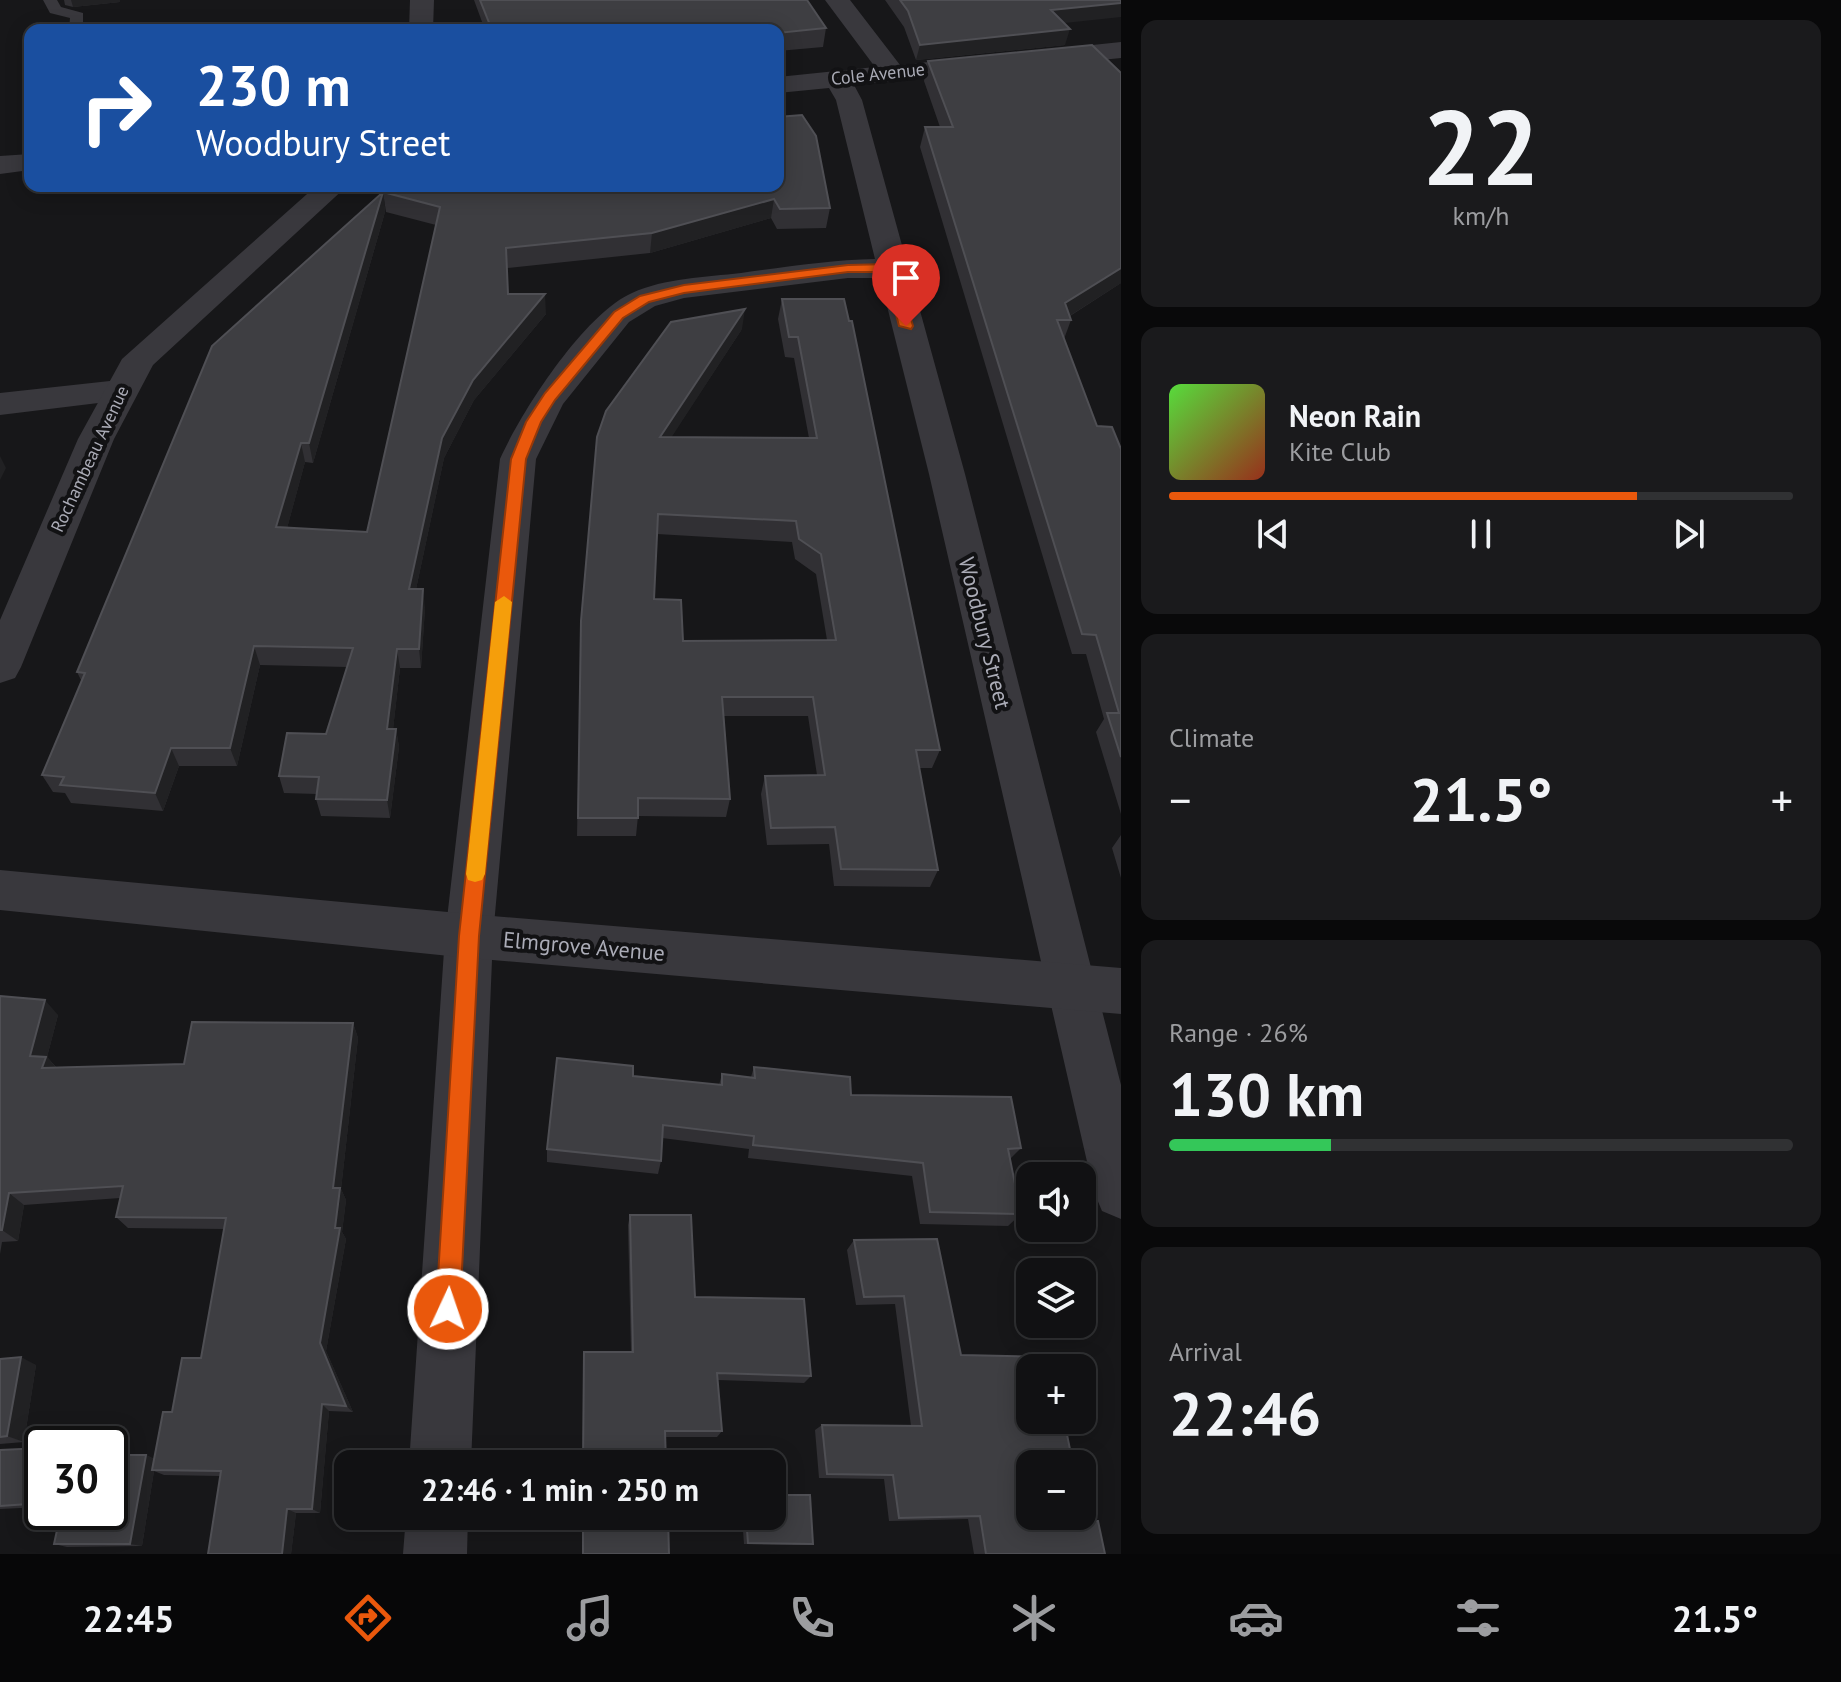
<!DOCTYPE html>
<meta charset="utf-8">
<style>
:root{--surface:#111113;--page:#1a1a1c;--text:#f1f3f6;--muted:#9c9da0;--line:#303133;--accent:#ea580c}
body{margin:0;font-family:"PT Sans",sans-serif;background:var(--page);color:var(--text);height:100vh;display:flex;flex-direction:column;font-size:30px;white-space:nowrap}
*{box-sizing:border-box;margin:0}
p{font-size:26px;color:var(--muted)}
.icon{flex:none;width:44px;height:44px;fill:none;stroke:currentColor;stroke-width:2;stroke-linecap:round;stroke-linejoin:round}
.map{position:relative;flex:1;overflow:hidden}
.details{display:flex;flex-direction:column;gap:20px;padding:20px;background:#09090a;width:720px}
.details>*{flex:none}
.hud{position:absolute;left:24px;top:24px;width:760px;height:168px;border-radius:16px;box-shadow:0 4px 20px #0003,0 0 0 2px var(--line);background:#1a4fa0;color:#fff;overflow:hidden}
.tools{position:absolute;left:1016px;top:1162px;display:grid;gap:16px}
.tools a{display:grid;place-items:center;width:80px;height:80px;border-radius:16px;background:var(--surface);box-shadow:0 4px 20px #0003,0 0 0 2px var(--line);font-size:40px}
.speed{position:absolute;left:24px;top:1426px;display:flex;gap:16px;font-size:40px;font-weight:700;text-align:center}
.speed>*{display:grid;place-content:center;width:104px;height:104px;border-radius:50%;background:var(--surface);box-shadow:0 4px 20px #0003,0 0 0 2px var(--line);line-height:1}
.speed .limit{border:4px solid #111;border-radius:12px;background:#fff;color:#111}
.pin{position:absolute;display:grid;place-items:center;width:68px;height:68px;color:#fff;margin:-82px -34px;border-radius:50% 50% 50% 0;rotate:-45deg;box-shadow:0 0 8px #0007}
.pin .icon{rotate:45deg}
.me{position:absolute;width:88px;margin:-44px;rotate:3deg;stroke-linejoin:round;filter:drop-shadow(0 0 6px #0008)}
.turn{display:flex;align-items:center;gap:28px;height:168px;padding:0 40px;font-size:36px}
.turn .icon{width:104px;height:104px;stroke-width:2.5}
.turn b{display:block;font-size:56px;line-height:68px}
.big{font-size:60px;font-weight:800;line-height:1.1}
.details .tile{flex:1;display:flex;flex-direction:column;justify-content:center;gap:12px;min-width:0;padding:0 28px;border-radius:16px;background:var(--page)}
.details .dial{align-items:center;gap:0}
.dial b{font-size:104px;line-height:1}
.song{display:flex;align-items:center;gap:24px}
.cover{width:96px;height:96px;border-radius:12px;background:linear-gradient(135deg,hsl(110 70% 55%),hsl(10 70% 35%))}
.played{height:8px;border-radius:4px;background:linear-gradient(90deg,var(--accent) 75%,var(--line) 75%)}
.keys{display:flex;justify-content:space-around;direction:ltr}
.heat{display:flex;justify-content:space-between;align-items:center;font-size:44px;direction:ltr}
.charge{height:12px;border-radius:6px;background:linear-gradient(90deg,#34c759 26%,var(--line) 0)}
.trip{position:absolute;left:334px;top:1450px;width:452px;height:80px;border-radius:16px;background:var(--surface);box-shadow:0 4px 20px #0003,0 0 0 2px var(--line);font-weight:800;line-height:80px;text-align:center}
.tab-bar{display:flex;height:128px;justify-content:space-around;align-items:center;background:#070708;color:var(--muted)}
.tab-bar .icon{width:56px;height:56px}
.tab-bar .selected{color:var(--accent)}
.tab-bar b{font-size:36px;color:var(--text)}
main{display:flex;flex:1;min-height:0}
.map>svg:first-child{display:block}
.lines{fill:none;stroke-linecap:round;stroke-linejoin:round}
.service{fill:#39383d;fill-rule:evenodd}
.minor{fill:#39383d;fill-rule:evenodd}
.tertiary{fill:#39383d;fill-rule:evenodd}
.wall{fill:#313034;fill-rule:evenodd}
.shaded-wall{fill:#212123}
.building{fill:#3e3e42;stroke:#4f4f54;stroke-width:2;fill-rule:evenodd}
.route{fill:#ea580c;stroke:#983908;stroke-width:2}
.slow{fill:#f59e0b}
.labels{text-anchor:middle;stroke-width:8;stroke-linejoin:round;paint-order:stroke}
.far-street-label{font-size:18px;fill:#abacb7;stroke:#121214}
.street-label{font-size:22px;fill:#abacb7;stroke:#121214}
</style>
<main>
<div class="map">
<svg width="1121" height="1554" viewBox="0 0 1121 1554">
<rect width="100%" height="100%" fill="#171719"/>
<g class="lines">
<path class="service" d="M43,0H57L61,7L83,13V30H69L70,18L50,13Z"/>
<path class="minor" d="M825,0H850L900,65L1121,42V58L854,85L862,100L965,474L1121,1085V1219L1102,1211L1094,1192L929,474L880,278H848L684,298L655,306L629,322L563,404L536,459L493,936L471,1464H409L445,936L500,459C521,412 584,314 632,293C665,278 706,277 741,273C785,267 830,260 875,259L836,100L829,88L778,93V77L875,67Z
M30,154V170L0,174V156Z
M119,380L131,383L136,391L131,399L0,415V393Z
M406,1516H468L467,1554H403Z"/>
<path class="tertiary" d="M410,0H434L433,30H409Z
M316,186H347L153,365L114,439L21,667L15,678L0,683V620L78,439L122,359Z
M0,870L469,914L1121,968V1014L469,958L0,910Z"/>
</g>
<path class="wall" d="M64,0H120V2L73,7L65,5Z
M474,0H807L826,28L823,47L778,51V30H485Z
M885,0H1121L1064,23L1065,45L916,60L904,27Z
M928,61L1121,283L1070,316L1071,320L1064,339L1097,426L1121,449V814L1096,732L1104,719L1086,654H1072L920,147L925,127H940L924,81Z
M778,186L830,208L826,228L777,229L771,218L650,253L507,268L508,294L546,314L474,400L444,458L416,589L425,608L421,668H400L393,729H396L399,747L390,818L321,816L316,799L317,794L284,793L279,776L326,734L347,667L260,665L237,766H179L163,811L71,803L65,793L53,792L42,775L82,682L77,672L383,192L385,212L313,463L305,462L287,528L367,532L436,225L386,212L383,192Z
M782,299H844L940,750L932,768H919L938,870L930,887L834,886L829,844L767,845L761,794L765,776L817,775L808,716H724L730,799L726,817L638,816L636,836H577L581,621L597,437L742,329L671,437L809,438L794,358L785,357L778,319ZM657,534L792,542L795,559L816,574L827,640L683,641L654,599Z
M1121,835V878L1112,848Z
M0,996L58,1015L47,1057L56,1067L184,1064L353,1023L358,1038L341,1189L346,1200L342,1232L346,1239L326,1351L353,1412L329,1411L320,1513H296L291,1554H208L220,1476L164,1475L154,1471L142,1546L67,1547L54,1544L146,1455L154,1459L172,1412L201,1358L224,1229L128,1228L116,1217L120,1198L24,1205L18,1241L2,1242L0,1254Z
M754,1067L851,1095L1021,1148L1010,1159L1021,1214L1008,1226L920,1224L912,1176L748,1158L749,1149L662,1138L661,1161L658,1174L547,1162V1149L633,1076L719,1085L722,1074L751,1077Z
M630,1215L695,1297L811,1376L804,1383L718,1380L722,1431L717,1437H665L666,1464H583L584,1352H631L628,1225Z
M854,1240L961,1355L1084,1521L1105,1554H974L968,1519L889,1521L884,1479L819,1478L815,1430L822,1425L911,1426L895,1304L856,1305L847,1250Z
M0,1359L36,1365L24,1442L0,1444Z
M42,1448V1507L0,1509V1450Z
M742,1516H772L813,1544L809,1545L744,1544Z"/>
<path class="shaded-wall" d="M71,0H120V2L73,7Z
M1121,3V17L1046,25L1051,10Z
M1070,29L1065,45L916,60L920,45Z
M383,192L385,212L313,463L309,443Z
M774,199L771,218L650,253L652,233Z
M1121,268V283L1063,320L1065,303Z
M545,294L546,314L474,400L444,458L412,608L409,589L442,438L473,380Z
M745,309L742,329L658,458L660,437Z
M301,443L305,462L282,547L276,527Z
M0,456L6,468L0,480Z
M423,589L425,608L421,668L419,649Z
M254,646L260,665L237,766L230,748Z
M397,649L400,668L391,747L387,729Z
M396,729L399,747L390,818L387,800Z
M171,748L179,766L163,811L155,793Z
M45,1000L58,1015L47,1057L59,1071L43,1070L30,1056Z
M353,1023L358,1038L341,1189L346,1200L342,1232L346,1239L326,1351L353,1412L346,1406L320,1343L335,1228L333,1188Z
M9,1193L24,1205L18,1241L2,1230Z
M21,1357L36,1365L24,1442L7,1436Z
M322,1404L329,1411L320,1513L312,1509Z
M146,1455L156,1460L152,1470L154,1471L142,1546L130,1544Z
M287,1509L296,1513L291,1554H282Z"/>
<path class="building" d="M480,0H807L826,28L778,33V30H492Z
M900,0H1121V3L1051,10L1070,29L920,45L908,11Z
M1092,45L1121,73V268L1065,303L1071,320H1057L1097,426L1112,427L1121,449V757L1107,713H1119L1096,635L1082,634L925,127H953L928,61Z
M802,115L816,136L830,208L780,209L774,199L652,233L506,248L508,294H545L473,380L442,438L409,589H423L419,649H397L387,729H396L387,800L316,799L319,777L279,776L287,733L326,734L353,648L254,646L230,748H171L155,793L60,785L64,777L42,775L85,673L77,672L212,346L383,192L309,443H301L276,527L367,532L440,207L383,192L391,186H778V117Z
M782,299H844L849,321H852L940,750H916L938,870L841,869L835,827L771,828L765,776L825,775L813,697H722L730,799L638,798V818H578L581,621L597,437L606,411L671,322L745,309L660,437L817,438L798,337H789ZM658,514L796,521L799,539L821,554L836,640L683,641L681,600L654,599Z
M0,996L45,1000L30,1056L46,1057L42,1068L184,1064L192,1022L353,1023L333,1188H340L335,1228H340L320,1343L346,1406L322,1404L312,1509H287L282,1554H208L221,1471L152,1470L163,1412H172L182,1358H201L226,1218L116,1217L123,1186L9,1193L2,1230H0Z
M557,1058L633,1066V1076L722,1085V1074L755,1078L754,1067L850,1077L851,1095L1011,1097L1021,1148L1008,1149L1021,1214L930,1212L923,1163L753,1145L754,1136L663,1125L661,1161L547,1149Z
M630,1215H691L695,1297L804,1299L811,1376L717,1373L722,1431H665L666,1464H583L584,1352H633Z
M937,1239L961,1355L1051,1357L1054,1368H1030V1420H1064L1073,1464H1030V1516H1082V1510L1084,1521H1098L1105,1554H986L980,1516L899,1518L893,1475L827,1474L822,1425L922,1426L904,1296L864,1297L854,1240Z
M21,1357L7,1436L0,1437V1359Z
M42,1448V1503L0,1506V1450Z
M110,1455H146L130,1544H54L61,1512H110Z
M772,1495H810L813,1544L748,1543L746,1516H772Z
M583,1516H668L669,1554H583Z"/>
<path class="route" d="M890,264L896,268L913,326L911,329L899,326L885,272H848L684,293L649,302L623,318L555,400L541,422L526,459L479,936L460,1309L457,1317L448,1321L440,1317L436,1309L459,936L511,459L526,422L545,393L614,312L640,296L684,285L848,265Z"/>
<path class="slow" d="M504,596L512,602L485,874L482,880L475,882L468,880L466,874L495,602Z"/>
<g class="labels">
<g class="far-street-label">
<text transform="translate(878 74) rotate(-6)" y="6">Cole Avenue</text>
<text transform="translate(90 459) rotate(-65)" y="6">Rochambeau Avenue</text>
</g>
<g class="street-label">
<text transform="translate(985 633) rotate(76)" y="8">Woodbury Street</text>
<text transform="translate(584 946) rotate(5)" y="8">Elmgrove Avenue</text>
</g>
</g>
</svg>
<div class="tools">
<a><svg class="icon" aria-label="sound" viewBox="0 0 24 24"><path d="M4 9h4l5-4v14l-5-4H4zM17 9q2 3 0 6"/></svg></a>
<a><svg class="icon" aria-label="layers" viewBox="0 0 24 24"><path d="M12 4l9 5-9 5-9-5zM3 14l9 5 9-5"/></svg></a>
<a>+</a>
<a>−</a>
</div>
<div class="speed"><div class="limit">30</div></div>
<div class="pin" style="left:906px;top:326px;background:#d93025"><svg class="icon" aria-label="arrive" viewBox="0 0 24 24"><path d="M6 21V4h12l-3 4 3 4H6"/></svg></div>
<svg class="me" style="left:448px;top:1309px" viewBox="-20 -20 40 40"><circle r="17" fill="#ea580c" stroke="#fff" stroke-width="3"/><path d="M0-11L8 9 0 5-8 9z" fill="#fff"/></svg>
<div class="trip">22:46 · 1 min · 250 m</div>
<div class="hud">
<div class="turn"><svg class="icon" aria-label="right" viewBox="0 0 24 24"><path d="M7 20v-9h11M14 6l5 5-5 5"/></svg><div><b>230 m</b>Woodbury Street</div></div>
</div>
</div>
<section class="details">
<div class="tile dial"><b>22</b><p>km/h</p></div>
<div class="tile">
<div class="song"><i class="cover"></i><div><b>Neon Rain</b><p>Kite Club</p></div></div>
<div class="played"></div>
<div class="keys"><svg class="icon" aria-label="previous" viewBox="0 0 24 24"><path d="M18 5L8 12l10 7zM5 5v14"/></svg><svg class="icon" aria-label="pause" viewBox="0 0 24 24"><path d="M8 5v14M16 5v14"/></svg><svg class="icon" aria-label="next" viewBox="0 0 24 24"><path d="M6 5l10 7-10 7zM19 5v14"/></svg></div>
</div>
<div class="tile"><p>Climate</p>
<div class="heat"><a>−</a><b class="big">21.5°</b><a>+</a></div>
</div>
<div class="tile"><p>Range · 26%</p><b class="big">130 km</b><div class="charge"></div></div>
<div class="tile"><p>Arrival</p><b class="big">22:46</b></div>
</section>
</main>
<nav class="tab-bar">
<b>22:45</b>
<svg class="icon selected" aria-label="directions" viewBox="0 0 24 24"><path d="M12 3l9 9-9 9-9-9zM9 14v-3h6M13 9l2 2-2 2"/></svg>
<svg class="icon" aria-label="music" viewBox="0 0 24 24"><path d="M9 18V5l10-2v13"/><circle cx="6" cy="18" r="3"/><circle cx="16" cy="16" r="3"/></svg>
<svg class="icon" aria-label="phone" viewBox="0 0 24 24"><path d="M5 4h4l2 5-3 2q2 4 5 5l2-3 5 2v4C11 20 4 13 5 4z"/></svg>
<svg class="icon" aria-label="climate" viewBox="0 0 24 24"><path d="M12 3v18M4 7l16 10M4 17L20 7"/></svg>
<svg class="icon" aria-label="car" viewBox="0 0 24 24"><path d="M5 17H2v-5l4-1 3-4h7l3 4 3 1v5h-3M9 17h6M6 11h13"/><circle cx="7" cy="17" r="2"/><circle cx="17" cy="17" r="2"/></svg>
<svg class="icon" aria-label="filters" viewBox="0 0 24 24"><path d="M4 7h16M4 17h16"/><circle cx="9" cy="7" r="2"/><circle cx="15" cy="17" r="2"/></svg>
<b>21.5°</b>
</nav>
